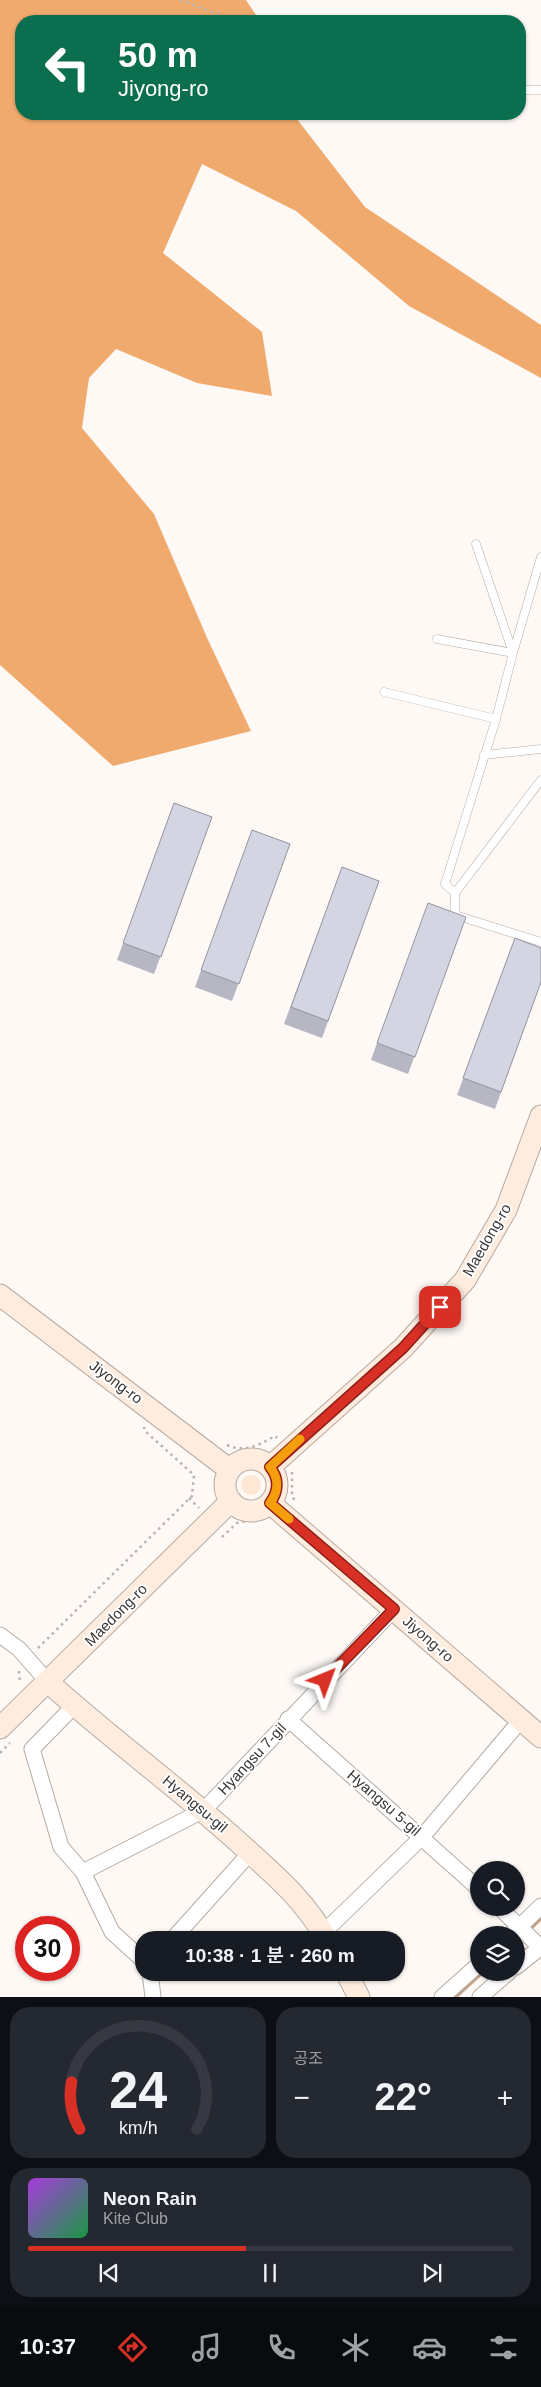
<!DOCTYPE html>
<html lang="ko">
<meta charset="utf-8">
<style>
:root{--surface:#171b24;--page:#242831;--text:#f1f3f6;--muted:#9ea1a6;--line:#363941;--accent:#d93025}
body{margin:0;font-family:Helvetica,"Noto Sans KR",sans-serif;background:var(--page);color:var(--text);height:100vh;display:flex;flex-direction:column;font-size:19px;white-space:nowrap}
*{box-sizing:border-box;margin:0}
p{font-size:16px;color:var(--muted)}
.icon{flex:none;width:28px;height:28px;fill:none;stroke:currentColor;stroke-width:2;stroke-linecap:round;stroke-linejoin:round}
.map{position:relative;height:1997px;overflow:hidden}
.sheet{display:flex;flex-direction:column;gap:10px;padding:10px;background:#0d0f14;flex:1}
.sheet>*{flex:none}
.top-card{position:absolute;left:15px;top:15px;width:511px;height:105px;border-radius:20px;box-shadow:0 1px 4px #0004;background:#0b6e4f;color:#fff;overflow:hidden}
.fabs{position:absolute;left:470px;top:1861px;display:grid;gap:10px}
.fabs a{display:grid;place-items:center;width:55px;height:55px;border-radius:50%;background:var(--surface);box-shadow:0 1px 4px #0004;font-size:25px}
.speed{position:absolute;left:15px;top:1916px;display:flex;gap:10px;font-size:25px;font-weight:700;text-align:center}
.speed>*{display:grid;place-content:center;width:65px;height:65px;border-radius:50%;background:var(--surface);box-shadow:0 1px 4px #0004;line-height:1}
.speed .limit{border:8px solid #d22;background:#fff;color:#111}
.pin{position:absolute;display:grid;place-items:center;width:42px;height:42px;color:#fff;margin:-21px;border-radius:10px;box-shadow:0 2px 8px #0006}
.me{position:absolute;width:55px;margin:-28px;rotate:44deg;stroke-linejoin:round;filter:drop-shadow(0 0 4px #0008)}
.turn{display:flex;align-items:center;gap:18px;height:105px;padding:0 20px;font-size:22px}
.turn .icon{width:65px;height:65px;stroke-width:2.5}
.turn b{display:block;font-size:35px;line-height:42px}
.big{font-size:38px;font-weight:600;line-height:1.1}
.sheet .card{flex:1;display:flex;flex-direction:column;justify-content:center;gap:8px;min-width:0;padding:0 18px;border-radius:20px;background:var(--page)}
.sheet .dial{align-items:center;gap:0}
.dial svg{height:130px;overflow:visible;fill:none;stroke:var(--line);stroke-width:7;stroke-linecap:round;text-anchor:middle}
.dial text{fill:var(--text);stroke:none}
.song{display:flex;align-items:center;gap:15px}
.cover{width:60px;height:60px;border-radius:8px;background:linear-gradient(135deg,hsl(280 70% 55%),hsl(140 70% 35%))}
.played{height:5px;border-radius:2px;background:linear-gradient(90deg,var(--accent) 45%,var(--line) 45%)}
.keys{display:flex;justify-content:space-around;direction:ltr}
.heat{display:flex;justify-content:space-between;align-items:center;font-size:28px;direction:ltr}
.sheet .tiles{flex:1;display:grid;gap:10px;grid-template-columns:1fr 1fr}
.card:last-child{grid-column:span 2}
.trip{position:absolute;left:135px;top:1931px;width:270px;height:50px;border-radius:20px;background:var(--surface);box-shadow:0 1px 4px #0004;font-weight:600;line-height:50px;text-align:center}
.dock{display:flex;height:80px;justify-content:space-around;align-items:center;background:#090b0e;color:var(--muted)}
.dock .icon{width:35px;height:35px}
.dock .current{color:var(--accent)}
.dock b{font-size:22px;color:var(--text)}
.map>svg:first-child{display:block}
.green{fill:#fee7d4}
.forest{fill:#f0aa6d}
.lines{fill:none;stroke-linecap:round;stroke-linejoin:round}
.stream{stroke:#c2a288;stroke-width:4.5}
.lane-casing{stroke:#b5aba2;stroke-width:9}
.street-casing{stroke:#b5aba2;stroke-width:17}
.secondary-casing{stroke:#b5aba2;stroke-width:23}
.path{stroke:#b8b3b0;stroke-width:2.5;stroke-dasharray:2.5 4;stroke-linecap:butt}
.lane{stroke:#fff;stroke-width:8}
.street{stroke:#fff;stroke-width:15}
.secondary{stroke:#feecde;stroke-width:21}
.wall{fill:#b6b7c2}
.building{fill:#d4d5e2;stroke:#94959e}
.route-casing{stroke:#8d1f18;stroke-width:12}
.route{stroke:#d93025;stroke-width:9}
.slow{stroke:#f59e0b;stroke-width:9}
.labels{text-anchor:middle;stroke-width:4;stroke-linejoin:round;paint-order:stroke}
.street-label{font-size:15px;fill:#3a3633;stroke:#fff}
</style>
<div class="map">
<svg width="541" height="1997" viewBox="0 0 541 1997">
<rect width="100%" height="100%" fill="#fef9f5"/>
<path class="green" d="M241 1485a10 10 0 1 1 20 0a10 10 0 1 1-20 0Z"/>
<path class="forest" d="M0,0H246L260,21H21V114H293L365,207L541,325V378L409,306L296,211L202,164L163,253L262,332L272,396L197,383L116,349L89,378L82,428L154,514L208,640L251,731L113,766L0,665Z"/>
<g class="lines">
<path class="stream" d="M516,1941L541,1918
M455,1997L482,1972"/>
<g class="lane-casing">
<path id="lane" d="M520,90H541
M437,639L513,653L541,557
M384,692L496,719
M484,755L541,749
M541,780L455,893V915L541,942
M455,893L445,884L496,719L513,653L476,544"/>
</g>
<g class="street-casing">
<path id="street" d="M0,1635L19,1649L48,1682
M74,1706L32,1749L61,1847L83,1872L112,1932L144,1961
M288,1719L479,1889
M83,1872L204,1810L394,1609
M500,1908L541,1948
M323,1933L422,1837L521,1720
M511,1935L541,1906
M172,1940L250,1853
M516,1967L541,1947
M150,1972L153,1997
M442,1997L479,1964
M480,1997L509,1972"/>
</g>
<g class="secondary-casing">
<path id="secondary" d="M0,1295L230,1470
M225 1485a26 26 0 1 1 52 0a26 26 0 1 1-52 0Z
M270,1467L403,1348L465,1280L506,1210L541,1116
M270,1503L541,1737
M48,1682C112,1740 183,1791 246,1849C279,1879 305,1901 327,1940
M0,1728L231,1501
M346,1972L359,1997"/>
</g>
<path class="path" d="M180,0L237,21
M227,1445C245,1453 259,1445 275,1436L277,1438
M292,1472V1496L295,1501
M189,1498L199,1508
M222,1537L237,1523L261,1518
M38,1648L192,1496L194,1475L145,1431L144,1427
M19,1671L20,1683
M0,1753L10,1743"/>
<use href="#lane" class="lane"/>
<use href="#street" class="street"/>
<use href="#secondary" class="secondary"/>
</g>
<path class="wall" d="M174,803L212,817L154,974L117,960Z
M252,830L290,844L232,1001L195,987Z
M342,867L379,881L322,1038L284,1024Z
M466,917L408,1074L371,1060L377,1043Z
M515,938L541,982L495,1109L457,1095Z"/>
<path class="building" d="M174,803L212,817L161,957L123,943Z
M252,830L290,844L239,984L201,970Z
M342,867L379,881L328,1021L291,1007Z
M428,903L466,917L415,1057L377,1043Z
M515,938L541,948V982L501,1092L463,1078Z"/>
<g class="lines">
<g class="route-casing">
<path id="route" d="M325,1680L394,1609L270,1503C279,1491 279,1478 270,1467L403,1348L440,1307"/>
</g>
<use href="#route" class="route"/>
<path class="slow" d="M289,1519L270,1503C279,1491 279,1478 270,1467L300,1439"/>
</g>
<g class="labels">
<g class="street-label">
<text transform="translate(487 1240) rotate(-60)" y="5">Maedong-ro</text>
<text transform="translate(116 1382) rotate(37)" y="5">Jiyong-ro</text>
<text transform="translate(116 1615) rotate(-45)" y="5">Maedong-ro</text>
<text transform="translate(428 1639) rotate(41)" y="5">Jiyong-ro</text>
<text transform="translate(252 1759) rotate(-47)" y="5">Hyangsu 7-gil</text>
<text transform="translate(384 1803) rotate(41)" y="5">Hyangsu 5-gil</text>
<text transform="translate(195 1804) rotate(40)" y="5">Hyangsu-gil</text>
</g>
</g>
</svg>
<div class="fabs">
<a><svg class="icon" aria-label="search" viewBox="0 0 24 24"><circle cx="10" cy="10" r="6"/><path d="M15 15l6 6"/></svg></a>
<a><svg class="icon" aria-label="layers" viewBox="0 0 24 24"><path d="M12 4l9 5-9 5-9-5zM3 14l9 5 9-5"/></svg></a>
</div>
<div class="speed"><div class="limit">30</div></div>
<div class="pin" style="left:440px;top:1307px;background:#d93025"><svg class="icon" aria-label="arrive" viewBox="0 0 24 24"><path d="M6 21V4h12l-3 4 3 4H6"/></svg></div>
<svg class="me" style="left:325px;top:1680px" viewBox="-20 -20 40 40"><path d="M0-17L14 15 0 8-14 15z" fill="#d93025" stroke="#fff" stroke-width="4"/></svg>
<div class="trip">10:38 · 1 분 · 260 m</div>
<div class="top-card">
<div class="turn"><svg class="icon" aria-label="left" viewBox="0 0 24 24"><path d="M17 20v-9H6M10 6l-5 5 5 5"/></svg><div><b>50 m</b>Jiyong-ro</div></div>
</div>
</div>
<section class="sheet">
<div class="tiles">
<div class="card dial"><svg viewBox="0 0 100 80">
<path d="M14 69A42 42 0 1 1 86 69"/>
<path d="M14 69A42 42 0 0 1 9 40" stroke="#d93025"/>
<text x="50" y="56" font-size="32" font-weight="700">24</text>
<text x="50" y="72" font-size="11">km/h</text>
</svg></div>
<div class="card"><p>공조</p>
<div class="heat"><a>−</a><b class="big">22°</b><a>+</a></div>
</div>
<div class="card">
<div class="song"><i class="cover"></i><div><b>Neon Rain</b><p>Kite Club</p></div></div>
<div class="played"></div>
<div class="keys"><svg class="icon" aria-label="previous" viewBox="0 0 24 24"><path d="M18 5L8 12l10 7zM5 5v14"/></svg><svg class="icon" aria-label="pause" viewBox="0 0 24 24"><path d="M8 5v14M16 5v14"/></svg><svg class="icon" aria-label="next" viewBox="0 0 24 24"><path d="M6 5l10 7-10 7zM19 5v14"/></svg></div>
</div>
</div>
</section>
<nav class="dock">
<b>10:37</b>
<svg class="icon current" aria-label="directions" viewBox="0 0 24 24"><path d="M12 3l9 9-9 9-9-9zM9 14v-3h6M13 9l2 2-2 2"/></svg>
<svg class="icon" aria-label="music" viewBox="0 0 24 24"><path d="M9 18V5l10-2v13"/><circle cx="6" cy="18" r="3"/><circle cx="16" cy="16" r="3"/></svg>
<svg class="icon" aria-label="phone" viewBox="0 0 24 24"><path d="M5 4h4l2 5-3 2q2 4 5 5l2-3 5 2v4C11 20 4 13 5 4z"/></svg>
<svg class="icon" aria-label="climate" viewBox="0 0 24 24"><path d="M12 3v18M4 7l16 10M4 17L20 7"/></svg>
<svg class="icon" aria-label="car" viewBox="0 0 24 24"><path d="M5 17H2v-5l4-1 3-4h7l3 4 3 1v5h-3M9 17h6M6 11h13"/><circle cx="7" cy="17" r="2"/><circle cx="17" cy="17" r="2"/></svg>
<svg class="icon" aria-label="filters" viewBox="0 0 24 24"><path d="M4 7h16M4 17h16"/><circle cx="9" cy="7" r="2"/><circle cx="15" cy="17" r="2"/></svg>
</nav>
